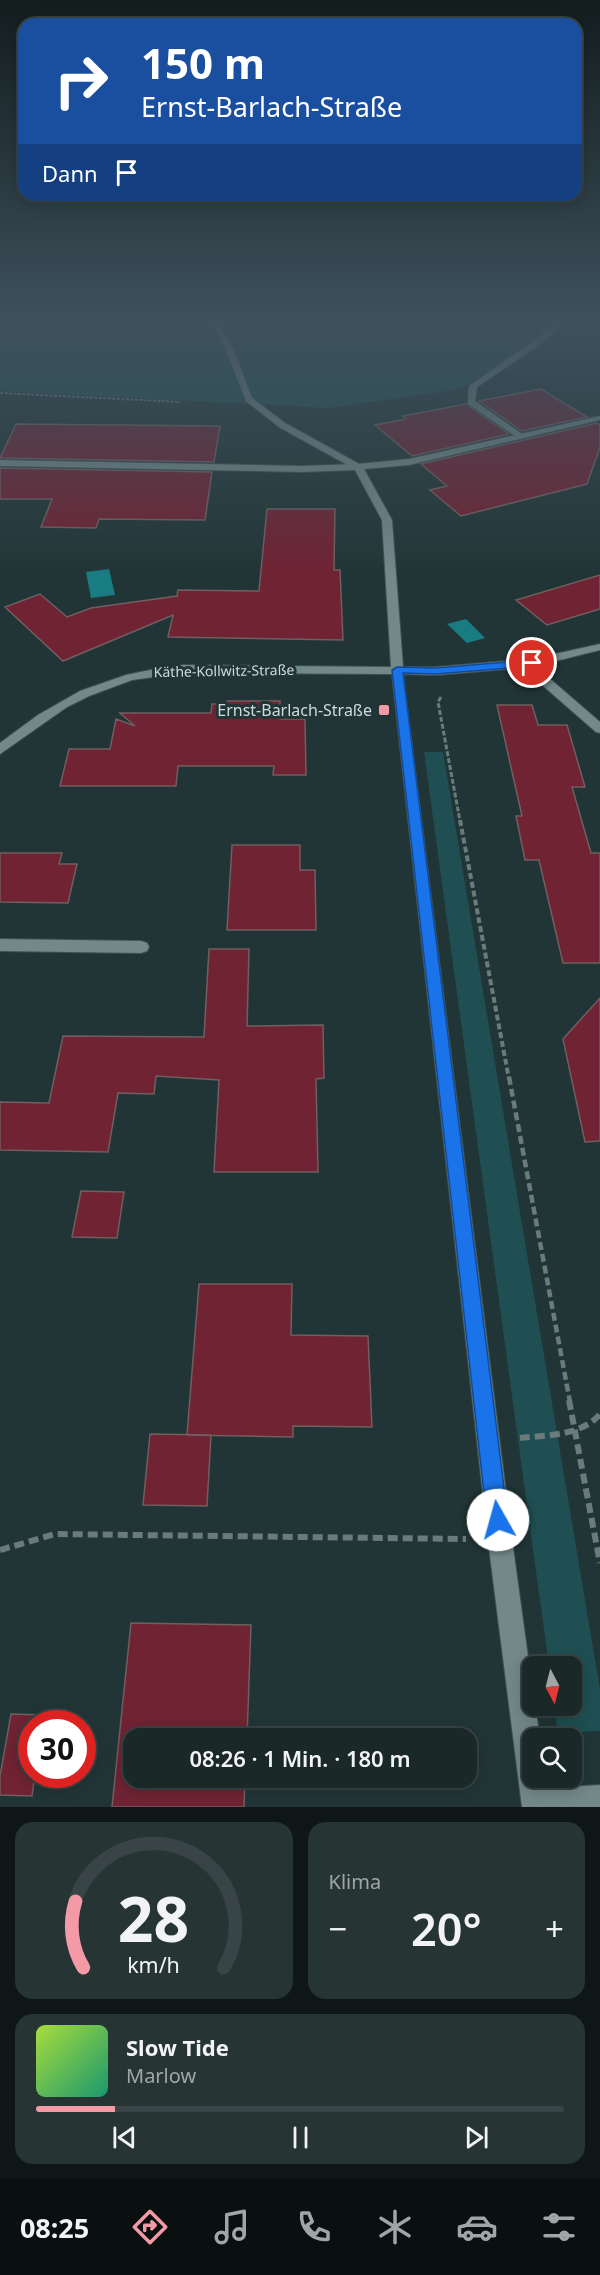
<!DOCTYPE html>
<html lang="de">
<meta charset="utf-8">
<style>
:root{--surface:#1a2828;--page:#273434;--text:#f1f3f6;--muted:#9fa6a8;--line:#384445;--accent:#f49aa6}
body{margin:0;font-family:"Noto Sans",sans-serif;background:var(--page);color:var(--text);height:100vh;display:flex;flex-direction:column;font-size:22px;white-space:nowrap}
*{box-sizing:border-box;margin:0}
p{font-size:20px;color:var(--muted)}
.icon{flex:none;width:33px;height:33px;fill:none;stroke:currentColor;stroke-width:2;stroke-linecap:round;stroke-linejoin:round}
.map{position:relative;height:1807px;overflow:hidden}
.side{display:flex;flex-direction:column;gap:15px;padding:15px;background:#0e1616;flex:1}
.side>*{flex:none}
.guide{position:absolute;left:18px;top:18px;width:564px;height:183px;border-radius:18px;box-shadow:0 3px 15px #0003,0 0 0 2px var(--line);background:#1a4fa0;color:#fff;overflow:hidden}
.needle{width:39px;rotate:173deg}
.tools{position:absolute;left:522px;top:1656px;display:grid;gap:12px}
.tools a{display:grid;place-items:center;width:60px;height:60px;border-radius:12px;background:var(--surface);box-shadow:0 3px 15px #0003,0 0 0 2px var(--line);font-size:30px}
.speed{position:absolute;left:18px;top:1710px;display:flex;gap:12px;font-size:30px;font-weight:700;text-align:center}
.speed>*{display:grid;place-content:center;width:78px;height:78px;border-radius:50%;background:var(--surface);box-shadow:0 3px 15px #0003,0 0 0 2px var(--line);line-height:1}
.speed .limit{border:9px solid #d22;background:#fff;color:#111}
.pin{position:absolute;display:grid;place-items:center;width:51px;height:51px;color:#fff;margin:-26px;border:3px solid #fff;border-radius:50%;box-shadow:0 2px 6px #0007}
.me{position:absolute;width:66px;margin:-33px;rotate:353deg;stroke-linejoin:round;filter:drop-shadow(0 0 4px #0008)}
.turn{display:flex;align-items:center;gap:21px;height:126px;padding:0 24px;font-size:27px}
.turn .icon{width:78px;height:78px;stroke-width:2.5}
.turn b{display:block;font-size:42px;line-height:51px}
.then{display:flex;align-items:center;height:57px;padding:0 24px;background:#0003;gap:12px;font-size:22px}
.big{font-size:45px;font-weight:600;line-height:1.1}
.side .tile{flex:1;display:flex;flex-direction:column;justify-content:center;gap:9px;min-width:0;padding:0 21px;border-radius:18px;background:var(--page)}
.side .dial{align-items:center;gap:0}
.dial svg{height:156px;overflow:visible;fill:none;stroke:var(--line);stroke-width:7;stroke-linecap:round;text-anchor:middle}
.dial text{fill:var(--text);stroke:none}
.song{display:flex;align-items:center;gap:18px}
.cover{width:72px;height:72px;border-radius:9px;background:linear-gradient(135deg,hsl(80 70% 55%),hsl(160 70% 35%))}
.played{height:6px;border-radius:3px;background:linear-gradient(90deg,var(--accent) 15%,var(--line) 15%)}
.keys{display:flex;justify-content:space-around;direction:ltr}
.heat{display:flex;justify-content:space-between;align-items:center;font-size:33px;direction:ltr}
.side .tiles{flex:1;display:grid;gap:15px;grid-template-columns:1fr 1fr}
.tile:last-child{grid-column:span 2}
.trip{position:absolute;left:123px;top:1728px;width:354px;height:60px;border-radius:18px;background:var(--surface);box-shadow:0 3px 15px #0003,0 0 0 2px var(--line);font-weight:600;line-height:60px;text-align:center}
.tab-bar{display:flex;height:96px;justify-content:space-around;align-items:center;background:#0a1010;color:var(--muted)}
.tab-bar .icon{width:42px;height:42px}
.tab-bar .on{color:var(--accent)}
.tab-bar b{font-size:27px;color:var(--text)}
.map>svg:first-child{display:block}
.green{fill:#1f4f52}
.water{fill:#187c82}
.building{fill:#6f2333;stroke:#715e60;stroke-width:1.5}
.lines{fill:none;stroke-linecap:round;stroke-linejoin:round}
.service-casing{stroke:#405253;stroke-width:2}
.minor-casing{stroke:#405253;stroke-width:2}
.path-far4{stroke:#6b7b7c;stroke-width:2;stroke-dasharray:3 1.5;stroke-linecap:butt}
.path-far3{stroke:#6b7b7c;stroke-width:3;stroke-dasharray:5 2;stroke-linecap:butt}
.path-far2{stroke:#6b7b7c;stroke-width:4;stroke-dasharray:6 3;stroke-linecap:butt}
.path-far1{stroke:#6b7b7c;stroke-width:4.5;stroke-dasharray:8 4;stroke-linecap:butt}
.path{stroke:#6b7b7c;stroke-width:6;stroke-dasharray:10 5;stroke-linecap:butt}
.service{fill:#738889;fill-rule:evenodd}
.minor{fill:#738889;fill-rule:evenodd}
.route{fill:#1a73e8;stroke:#114b97;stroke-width:1.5}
.poi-dot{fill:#f49aa6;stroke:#223536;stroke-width:2}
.labels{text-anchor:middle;stroke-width:6;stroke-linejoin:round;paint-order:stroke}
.far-street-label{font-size:14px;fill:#cfdadb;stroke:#223536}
.poi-label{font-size:16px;fill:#cfdadb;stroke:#223536;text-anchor:end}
</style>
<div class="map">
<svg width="600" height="1807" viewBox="0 0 600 1807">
<rect width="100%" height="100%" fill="#223536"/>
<path class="green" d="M0,322H554L537,340L460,389L329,408L0,391Z
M424,752H443L600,1690V1731L558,1733L554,1706H572V1666H549Z"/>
<path class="water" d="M109,569L115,595L91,598L86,572Z
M466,619L485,638L467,643L447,624Z"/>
<path class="building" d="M541,389L587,417L522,431L479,401Z
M466,404L509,434L412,456L375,425L406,419L403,416Z
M597,423L600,425V447L587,484L461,516L430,490L447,486L421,464Z
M16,424L220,426L214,462L0,458Z
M0,468L212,472L205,520L99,519L96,528L41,527L52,499H0Z
M267,509H335L334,570H340L343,640L168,637L173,615L63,661L5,607L40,594L67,617L91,608L177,596L178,590L259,591Z
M600,575V609L547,625L516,600Z
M227,701H280V719H305L306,775H273L274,766H178L176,786H60L69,749H110L116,719L135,726L120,713H211L212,704H227Z
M497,705H532L538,725H567L585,787H572L591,853H600V963H563L539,860H525L516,816H522Z
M232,845H300V870H315L316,930H227Z
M0,853H62L59,864H77L68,903L0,902Z
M209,949H249L247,1026L323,1025L324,1078L316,1079L318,1172H214L219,1080L156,1076L154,1094L118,1093L108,1152L0,1150V1102L49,1103L63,1036L204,1037Z
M600,998V1141L585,1142L563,1039Z
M81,1191L124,1192L117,1238L72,1237Z
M199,1284H292L291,1335L368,1336L372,1427L293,1426V1437L187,1435Z
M150,1434L211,1435L207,1506L143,1505Z
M131,1623L251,1625L247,1738H134V1778H245L244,1807H112Z
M11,1714L44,1715L42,1724H32V1774H35L32,1796L0,1795V1776Z"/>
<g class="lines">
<g class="service-casing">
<path id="service" d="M212,322H218L233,348L252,398L285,423L361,465V469H355L279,427L246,401L225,348Z
M555,322H563L545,341L477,387L475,401L525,436L518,438L468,404L469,386L539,337Z
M532,659L536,661L549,678L600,722V733L596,732L541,684L526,663Z
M0,939L141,941L147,943L149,947L147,951L141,953L0,951Z"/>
</g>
<g class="minor-casing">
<path id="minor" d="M600,416V420L409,465L364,469L392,520L403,667H436L532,659L600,644V650L532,667L436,675L403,674L512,1540L532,1686V1706H535L540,1738H532V1778H546L547,1788L600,1785V1807H522L488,1540L392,674L183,673L132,680L89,696L67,707L0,754V743L38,715L80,691L126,675L155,669L183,665L391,667L382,520L355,470L302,472L0,466V460L302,466L358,464L409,459Z"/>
</g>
<path class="path-far4" d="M0,393L181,402"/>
<path class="path-far3" d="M441,697L438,702L460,821"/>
<path class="path-far2" d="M460,820L509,1079"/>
<path class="path-far1" d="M509,1077L570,1402"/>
<path class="path" d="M569,1400L600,1563
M520,1438C546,1435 582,1436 600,1414
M0,1550L55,1534L466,1539"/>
<use href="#service" class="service"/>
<use href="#minor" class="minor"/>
</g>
<linearGradient id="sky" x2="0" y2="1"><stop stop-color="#131d1e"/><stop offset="0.56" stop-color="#3e515d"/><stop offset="1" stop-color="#3e515d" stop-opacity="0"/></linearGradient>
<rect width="600" height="575" fill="url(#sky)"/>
<path class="route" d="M532,660L536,661V666L436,674L403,673L508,1520L505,1528L498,1531L490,1528L487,1520L392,670L397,667L436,668Z"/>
<rect class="poi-dot" x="378" y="704" width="12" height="12" rx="3"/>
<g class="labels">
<g class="far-street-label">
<text transform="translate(224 671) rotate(-1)" y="5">Käthe-Kollwitz-Straße</text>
</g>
<g class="poi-label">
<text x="372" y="716">Ernst-Barlach-Straße</text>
</g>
</g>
</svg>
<div class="tools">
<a><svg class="needle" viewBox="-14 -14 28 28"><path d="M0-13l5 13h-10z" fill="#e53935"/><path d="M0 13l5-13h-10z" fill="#9fa6a8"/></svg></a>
<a><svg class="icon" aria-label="search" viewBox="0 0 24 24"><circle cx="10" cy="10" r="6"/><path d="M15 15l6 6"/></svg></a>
</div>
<div class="speed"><div class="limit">30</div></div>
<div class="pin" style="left:532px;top:663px;background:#d93025"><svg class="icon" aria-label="arrive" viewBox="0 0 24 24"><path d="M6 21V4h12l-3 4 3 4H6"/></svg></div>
<svg class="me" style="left:498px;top:1520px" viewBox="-20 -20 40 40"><circle r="19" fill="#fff"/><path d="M0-13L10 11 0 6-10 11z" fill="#1a73e8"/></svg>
<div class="trip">08:26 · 1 Min. · 180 m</div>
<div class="guide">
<div class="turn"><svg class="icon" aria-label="right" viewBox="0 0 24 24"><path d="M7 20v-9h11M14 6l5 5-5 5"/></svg><div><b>150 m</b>Ernst-Barlach-Straße</div></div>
<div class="then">Dann<svg class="icon" aria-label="arrive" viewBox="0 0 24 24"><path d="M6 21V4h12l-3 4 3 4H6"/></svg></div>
</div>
</div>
<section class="side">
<div class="tiles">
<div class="tile dial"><svg viewBox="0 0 100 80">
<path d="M14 69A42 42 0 1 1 86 69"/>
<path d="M14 69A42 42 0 0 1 10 35" stroke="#f49aa6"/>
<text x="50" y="56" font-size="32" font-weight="700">28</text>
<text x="50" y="72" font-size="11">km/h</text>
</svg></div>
<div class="tile"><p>Klima</p>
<div class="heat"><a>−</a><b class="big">20°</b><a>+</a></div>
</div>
<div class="tile">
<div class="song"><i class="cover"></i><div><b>Slow Tide</b><p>Marlow</p></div></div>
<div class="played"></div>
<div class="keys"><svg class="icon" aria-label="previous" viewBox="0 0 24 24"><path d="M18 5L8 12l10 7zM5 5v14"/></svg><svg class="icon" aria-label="pause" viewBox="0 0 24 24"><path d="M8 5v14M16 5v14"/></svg><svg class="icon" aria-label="next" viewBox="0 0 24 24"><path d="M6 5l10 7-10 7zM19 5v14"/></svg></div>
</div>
</div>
</section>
<nav class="tab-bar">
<b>08:25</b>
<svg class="icon on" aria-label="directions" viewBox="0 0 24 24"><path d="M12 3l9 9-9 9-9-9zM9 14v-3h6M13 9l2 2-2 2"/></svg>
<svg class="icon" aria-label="music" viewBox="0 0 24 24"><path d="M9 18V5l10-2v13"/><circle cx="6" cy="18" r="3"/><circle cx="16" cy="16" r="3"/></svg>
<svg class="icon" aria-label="phone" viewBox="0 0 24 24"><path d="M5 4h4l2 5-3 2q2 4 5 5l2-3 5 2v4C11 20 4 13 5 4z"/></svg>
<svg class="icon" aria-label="climate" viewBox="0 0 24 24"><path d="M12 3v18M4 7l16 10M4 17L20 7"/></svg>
<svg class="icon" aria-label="car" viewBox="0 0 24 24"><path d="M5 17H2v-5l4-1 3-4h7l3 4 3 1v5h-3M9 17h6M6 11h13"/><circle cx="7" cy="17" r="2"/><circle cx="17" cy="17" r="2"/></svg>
<svg class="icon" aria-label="filters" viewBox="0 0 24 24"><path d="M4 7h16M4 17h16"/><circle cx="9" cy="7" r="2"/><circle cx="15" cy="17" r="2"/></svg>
</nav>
